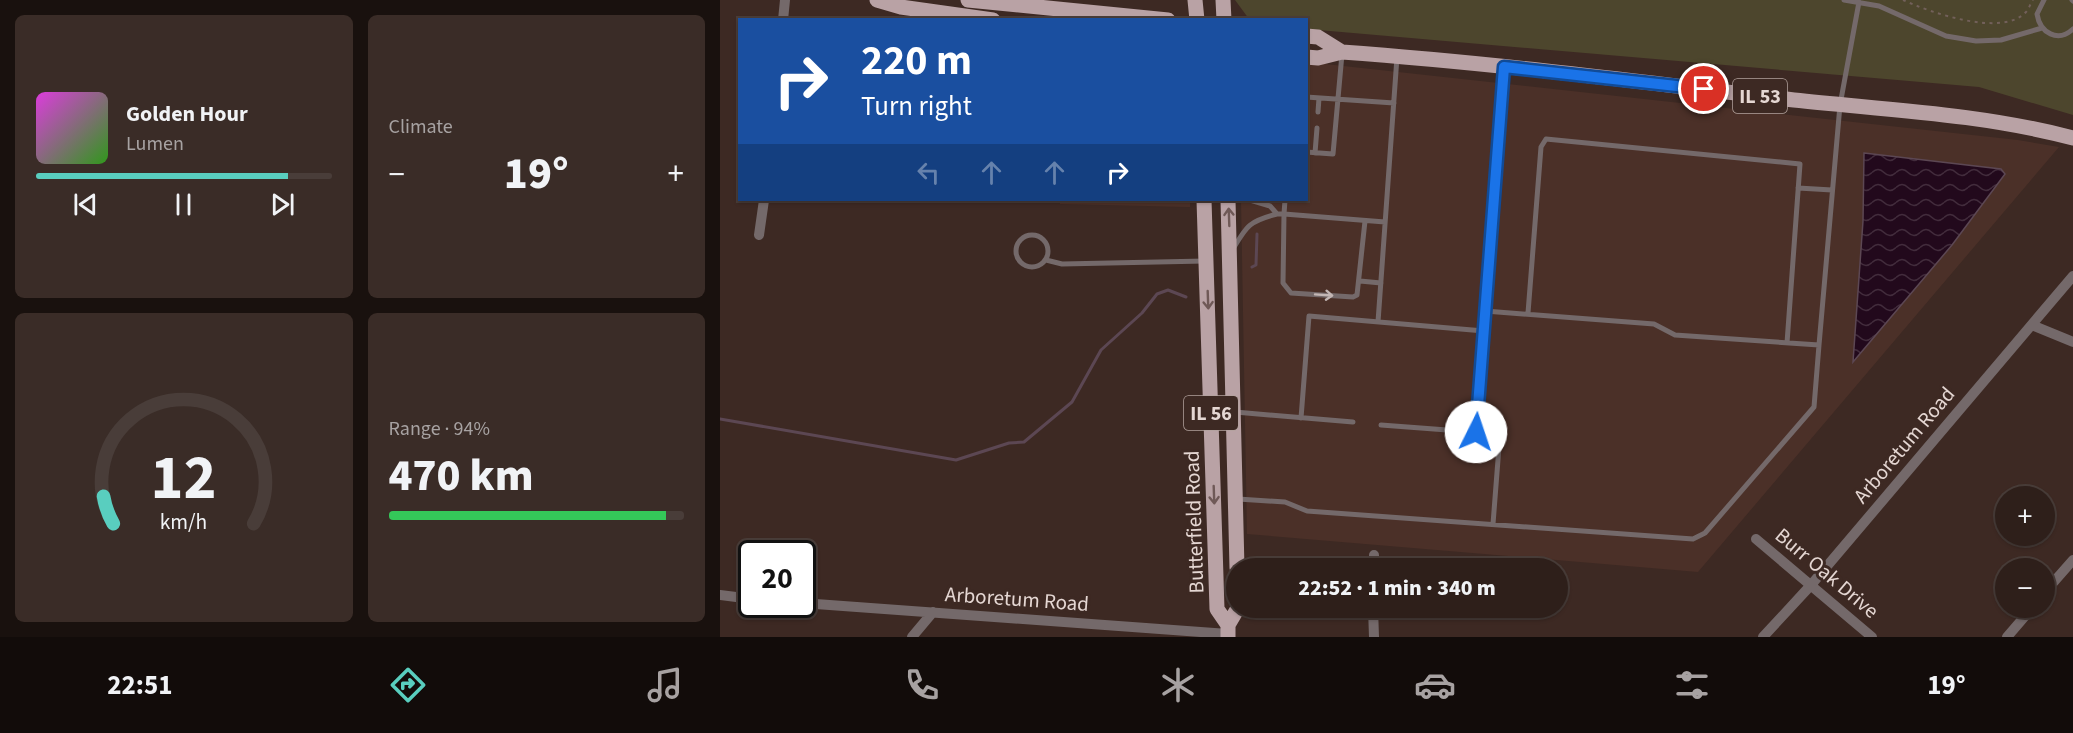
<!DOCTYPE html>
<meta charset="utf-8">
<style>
:root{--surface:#2e1f1a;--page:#3a2c27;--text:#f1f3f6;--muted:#a7a2a2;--line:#493d39;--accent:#59cebf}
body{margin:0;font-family:"Source Sans 3",sans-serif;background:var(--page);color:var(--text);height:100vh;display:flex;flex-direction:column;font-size:22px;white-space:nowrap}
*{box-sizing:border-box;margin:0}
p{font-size:20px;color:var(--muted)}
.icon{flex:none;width:33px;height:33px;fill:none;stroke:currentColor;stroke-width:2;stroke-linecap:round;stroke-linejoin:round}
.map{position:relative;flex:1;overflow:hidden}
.drawer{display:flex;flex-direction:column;gap:15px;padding:15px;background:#19110e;width:720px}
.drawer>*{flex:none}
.guide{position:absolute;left:18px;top:18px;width:570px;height:183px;border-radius:0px;box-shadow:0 2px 4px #0004,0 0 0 2px var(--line);background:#1a4fa0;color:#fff;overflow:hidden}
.buttons{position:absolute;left:1275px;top:486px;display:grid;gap:12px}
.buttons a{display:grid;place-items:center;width:60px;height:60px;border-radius:50%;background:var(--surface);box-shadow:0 2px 4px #0004,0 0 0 2px var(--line);font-size:30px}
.speed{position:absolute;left:18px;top:540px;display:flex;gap:12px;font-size:30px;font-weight:700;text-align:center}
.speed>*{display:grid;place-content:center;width:78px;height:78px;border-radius:50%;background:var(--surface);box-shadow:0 2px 4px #0004,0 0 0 2px var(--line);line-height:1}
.speed .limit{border:3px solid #111;border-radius:9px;background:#fff;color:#111}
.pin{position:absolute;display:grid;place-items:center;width:51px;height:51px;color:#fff;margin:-26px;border:3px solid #fff;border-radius:50%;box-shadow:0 2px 6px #0007}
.me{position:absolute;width:66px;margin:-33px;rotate:4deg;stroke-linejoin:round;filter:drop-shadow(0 0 4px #0008)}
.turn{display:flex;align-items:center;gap:21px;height:126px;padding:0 24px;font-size:27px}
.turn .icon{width:78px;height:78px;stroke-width:2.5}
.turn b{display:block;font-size:42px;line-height:51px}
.lanes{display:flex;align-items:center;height:57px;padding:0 24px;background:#0003;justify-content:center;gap:30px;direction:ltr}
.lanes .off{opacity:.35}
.big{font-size:45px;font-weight:800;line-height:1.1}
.drawer .card{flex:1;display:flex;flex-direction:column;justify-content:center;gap:9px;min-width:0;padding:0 21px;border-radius:9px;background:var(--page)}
.drawer .dial{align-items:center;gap:0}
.dial svg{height:156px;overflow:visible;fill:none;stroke:var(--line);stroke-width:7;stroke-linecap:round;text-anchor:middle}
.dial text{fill:var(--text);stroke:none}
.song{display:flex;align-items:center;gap:18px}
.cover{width:72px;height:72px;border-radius:9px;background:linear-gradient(135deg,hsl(300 70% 55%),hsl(110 70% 35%))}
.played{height:6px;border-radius:3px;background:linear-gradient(90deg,var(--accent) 85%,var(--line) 85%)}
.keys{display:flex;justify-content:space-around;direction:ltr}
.heat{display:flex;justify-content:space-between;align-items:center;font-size:33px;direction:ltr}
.charge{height:9px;border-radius:4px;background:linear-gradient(90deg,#34c759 94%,var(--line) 0)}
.drawer .tiles{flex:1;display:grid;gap:15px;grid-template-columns:repeat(2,1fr)}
.trip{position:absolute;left:506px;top:558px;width:342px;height:60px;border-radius:30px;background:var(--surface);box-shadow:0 2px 4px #0004,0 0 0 2px var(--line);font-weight:800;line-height:60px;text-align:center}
.dock{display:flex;height:96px;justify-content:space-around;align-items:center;background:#120c0a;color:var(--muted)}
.dock .icon{width:42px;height:42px}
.dock .active{color:var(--accent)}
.dock b{font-size:27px;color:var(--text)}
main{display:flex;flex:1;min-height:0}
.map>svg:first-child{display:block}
.built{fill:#4b3028}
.green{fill:#4d462d}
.water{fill:url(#water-waves);stroke:#5c4753;stroke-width:1.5}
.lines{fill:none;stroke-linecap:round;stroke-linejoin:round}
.stream{stroke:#5c4753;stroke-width:3}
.path{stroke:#72605a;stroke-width:2;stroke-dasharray:3 4.5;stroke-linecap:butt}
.service{stroke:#74696a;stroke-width:5}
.minor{stroke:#74696a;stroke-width:10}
.primary{stroke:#b9a2a5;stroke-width:15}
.oneway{stroke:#6f5957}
.oneway2{stroke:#c3b6b4}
.route-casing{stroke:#114b97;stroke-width:15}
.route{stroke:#1a73e8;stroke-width:10}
.labels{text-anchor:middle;stroke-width:6;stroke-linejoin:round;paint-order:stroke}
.shield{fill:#3d2923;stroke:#b3a39e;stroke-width:1.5}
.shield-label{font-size:20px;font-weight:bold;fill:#e5d7d3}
.street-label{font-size:21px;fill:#e5d7d3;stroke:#3d2923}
</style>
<main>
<section class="drawer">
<div class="tiles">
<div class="card">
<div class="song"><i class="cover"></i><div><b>Golden Hour</b><p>Lumen</p></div></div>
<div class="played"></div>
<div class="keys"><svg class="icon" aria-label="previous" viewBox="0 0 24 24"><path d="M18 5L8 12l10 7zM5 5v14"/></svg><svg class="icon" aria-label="pause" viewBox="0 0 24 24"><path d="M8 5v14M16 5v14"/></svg><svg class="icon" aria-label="next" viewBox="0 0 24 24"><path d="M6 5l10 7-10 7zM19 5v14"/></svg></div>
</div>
<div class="card"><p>Climate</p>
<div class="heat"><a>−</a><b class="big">19°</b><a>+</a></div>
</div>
<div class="card dial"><svg viewBox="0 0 100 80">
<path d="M14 69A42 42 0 1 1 86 69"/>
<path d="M14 69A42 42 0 0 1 9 55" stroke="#59cebf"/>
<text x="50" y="56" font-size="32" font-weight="700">12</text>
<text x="50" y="72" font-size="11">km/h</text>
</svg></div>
<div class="card"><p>Range · 94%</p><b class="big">470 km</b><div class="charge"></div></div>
</div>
</section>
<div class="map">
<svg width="1353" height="637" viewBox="0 0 1353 637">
<defs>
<pattern id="water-waves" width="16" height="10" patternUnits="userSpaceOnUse" patternTransform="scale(1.5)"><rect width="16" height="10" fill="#22091c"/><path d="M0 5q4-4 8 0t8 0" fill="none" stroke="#422c3c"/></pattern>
</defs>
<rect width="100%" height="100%" fill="#3d2923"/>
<path class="built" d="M587,62L1298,140L1339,147L978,572L527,534L521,200H586Z
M340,200H470V207L340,204Z"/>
<path class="green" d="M515,0H1353V115L1259,87L587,29L586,20L529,19Z"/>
<path class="water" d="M1144,153L1281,169L1285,174L1232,245L1133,362L1143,221Z"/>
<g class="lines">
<path class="stream" d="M532,267L536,265L537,234
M0,419L236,460L289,443L304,442L352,402L381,350L422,313L437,294L448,290L466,297"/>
<path class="path" d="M1183,0C1209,12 1282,38 1306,12C1309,9 1310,4 1313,0"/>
<path class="service" d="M1124,0L1159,6L1226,36L1256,41L1281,40L1322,28
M1324,0L1317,14C1320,33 1338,43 1353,29
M1352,0L1353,1
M586,97L674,103
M598,112L599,98
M586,152L613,154L622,54
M595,153L597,128
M1078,188L1112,190
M530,200L550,206L557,214H564L563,283L571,293L633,297L637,295L645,221
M565,200L564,214L665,222
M296 251a16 16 0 1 1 32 0a16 16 0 1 1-32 0Z
M513,249C527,225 530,221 557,214
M326,260L342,264L485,261
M640,281L661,283
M765,311L934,324L955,335L1099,345L1120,105L1139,2
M808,313L821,147L826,139L1080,164L1067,343
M658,322L677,57
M515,412L633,422
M581,418L589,316L764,331
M661,425L780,434L773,524
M756,432L784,69
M518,499L565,502L587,511L973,539L985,533L1094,407L1099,345"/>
<path class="minor" d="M63,20L65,0
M39,235L44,200
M1312,325L1353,342
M1036,539L1152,637
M654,568V555
M1324,593L1353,560
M0,595L32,599
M82,603L508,634
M653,608L654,637
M192,637L213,612
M1043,637L1091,585L1353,276
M1287,637L1312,608"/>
<path class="primary" d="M157,0L181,7L273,20
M248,0L448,20
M475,0L477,20
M503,0L504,20
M586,36L598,37L622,52
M586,57L598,58L622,52C774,63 924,82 1074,100C1168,110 1262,114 1353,138
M484,200L497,609L508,625V637
M508,200L517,568
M508,625L518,608"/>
</g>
<defs><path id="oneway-shaft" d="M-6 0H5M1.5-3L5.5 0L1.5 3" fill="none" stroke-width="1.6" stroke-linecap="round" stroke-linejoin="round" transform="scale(1.5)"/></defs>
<g class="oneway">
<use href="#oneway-shaft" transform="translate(509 217) rotate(-92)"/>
<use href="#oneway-shaft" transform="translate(488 300) rotate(88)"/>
<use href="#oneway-shaft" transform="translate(494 495) rotate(88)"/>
</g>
<use class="oneway2" href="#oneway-shaft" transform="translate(604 295) rotate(4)"/>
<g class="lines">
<g class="route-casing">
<path id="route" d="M756,432L784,67L984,89"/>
</g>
<use href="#route" class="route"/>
</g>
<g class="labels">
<g class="shield">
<rect x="1013" y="79" width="54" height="34" rx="4.5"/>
<rect x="464" y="396" width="54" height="34" rx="4.5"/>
</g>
<g class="shield-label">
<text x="1040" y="103">IL 53</text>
<text x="491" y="420">IL 56</text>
</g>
<g class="street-label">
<text transform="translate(1184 445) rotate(-50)" y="7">Arboretum Road</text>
<text transform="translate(474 522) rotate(-92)" y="7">Butterfield Road</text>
<text transform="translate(1107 573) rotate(40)" y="7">Burr Oak Drive</text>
<text transform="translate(297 599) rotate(4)" y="7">Arboretum Road</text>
</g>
</g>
</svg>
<div class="buttons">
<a>+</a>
<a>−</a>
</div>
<div class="speed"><div class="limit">20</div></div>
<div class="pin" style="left:984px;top:89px;background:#d93025"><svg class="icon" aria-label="arrive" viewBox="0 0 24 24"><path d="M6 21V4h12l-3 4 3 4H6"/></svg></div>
<svg class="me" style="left:756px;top:432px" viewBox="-20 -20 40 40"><circle r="19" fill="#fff"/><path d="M0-13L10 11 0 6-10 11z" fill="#1a73e8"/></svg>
<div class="trip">22:52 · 1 min · 340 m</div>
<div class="guide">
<div class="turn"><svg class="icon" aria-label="right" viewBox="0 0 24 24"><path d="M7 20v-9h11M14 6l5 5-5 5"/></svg><div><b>220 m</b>Turn right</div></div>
<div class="lanes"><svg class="icon off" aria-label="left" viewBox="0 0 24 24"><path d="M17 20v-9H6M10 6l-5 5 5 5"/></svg><svg class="icon off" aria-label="ahead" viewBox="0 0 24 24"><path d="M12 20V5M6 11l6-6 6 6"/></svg><svg class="icon off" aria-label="ahead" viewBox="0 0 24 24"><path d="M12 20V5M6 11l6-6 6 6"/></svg><svg class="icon" aria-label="right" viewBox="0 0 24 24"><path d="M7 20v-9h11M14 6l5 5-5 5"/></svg></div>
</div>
</div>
</main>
<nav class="dock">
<b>22:51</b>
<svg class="icon active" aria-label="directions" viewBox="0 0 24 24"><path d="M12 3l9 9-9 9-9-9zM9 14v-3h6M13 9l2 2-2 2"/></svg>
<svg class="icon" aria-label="music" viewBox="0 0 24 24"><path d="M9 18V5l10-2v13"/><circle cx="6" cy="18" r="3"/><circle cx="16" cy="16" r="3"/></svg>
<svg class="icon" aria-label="phone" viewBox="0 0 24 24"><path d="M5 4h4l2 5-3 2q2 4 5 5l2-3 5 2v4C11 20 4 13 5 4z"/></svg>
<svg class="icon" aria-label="climate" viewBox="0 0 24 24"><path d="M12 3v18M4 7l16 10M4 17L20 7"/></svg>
<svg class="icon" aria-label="car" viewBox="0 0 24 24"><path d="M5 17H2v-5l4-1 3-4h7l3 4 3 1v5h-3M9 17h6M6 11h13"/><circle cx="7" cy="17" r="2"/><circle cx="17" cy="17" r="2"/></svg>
<svg class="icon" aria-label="filters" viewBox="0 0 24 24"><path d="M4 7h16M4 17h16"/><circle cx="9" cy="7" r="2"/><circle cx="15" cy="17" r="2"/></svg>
<b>19°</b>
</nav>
